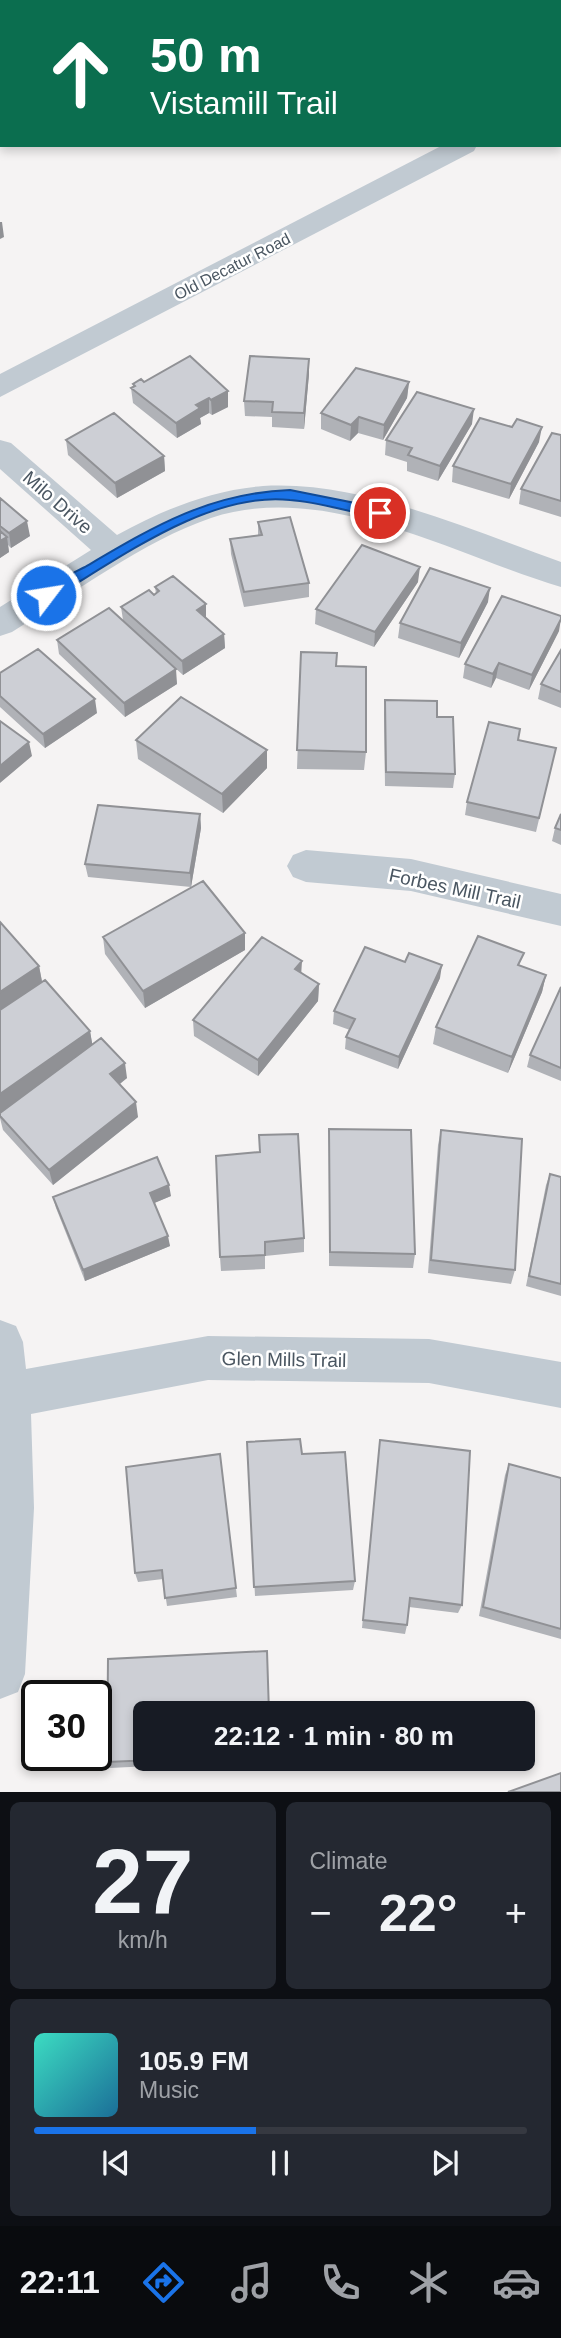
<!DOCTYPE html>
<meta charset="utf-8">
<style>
:root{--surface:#171b24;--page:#242831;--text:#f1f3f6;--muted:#9ea1a6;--line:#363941;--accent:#1a73e8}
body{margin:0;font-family:Arial,sans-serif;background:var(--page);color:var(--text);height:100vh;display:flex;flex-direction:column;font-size:26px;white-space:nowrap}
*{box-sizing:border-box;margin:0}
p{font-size:23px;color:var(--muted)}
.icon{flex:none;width:38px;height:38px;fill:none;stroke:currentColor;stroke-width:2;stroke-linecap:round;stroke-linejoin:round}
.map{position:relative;height:1792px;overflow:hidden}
.sheet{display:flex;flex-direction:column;gap:10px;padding:10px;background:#0d0f14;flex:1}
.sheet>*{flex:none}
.guide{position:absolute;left:0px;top:0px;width:562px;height:147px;box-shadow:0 4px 10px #0003;background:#0b6e4f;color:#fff;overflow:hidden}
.speed{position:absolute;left:21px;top:1680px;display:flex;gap:14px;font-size:35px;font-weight:700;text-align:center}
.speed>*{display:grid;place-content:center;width:91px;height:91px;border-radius:50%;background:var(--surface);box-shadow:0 4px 10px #0003;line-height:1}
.speed .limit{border:4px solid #111;border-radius:10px;background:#fff;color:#111}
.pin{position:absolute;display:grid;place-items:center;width:60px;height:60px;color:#fff;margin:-30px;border:4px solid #fff;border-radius:50%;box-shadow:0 2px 7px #0007}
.me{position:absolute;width:77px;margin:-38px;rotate:59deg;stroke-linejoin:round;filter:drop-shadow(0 0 5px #0008)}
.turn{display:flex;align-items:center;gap:24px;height:147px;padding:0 35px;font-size:32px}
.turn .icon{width:91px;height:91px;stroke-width:2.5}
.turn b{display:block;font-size:49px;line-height:60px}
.big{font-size:52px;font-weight:700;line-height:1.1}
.sheet .card{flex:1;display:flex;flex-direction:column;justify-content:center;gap:10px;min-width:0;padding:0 24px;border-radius:10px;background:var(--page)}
.sheet .dial{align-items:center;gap:0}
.dial b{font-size:91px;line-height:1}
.song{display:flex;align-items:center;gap:21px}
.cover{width:84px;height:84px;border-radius:10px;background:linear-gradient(135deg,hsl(170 70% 55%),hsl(200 70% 35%))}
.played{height:7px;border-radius:4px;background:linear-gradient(90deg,var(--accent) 45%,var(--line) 45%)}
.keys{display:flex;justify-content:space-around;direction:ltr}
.heat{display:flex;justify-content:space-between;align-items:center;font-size:38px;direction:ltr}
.sheet .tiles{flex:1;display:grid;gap:10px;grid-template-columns:1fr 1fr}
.card:last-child{grid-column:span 2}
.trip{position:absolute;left:133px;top:1701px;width:402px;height:70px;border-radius:10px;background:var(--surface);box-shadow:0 4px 10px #0003;font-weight:700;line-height:70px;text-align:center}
.tabs{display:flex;height:112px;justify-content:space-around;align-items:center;background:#090b0e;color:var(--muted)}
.tabs .icon{width:49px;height:49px}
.tabs .current{color:var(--accent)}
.tabs b{font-size:32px;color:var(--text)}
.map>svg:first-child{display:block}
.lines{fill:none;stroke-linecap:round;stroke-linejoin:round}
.minor{fill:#c1cad2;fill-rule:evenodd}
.wall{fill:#b0b2b7}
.shaded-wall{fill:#909195}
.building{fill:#cdcfd5;stroke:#909195;stroke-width:2}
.route{fill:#1a73e8;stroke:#114b97;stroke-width:2}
.labels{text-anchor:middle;stroke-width:5;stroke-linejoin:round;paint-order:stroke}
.far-street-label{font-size:16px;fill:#4a5661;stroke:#fff}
.street-label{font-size:19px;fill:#4a5661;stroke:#fff}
</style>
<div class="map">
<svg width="561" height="1792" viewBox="0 0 561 1792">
<rect width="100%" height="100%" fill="#f5f3f3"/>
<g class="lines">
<path class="minor" d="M561,84V101H560V84Z
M443,145H477L474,151L0,397V374Z
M0,440L11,443L117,535C162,510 211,490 263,486C361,480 470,530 561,562V587C454,555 325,480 211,518C143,541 73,594 12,632L0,636V607L91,550L0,469Z
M306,850L411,859L561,894V926L411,891L306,882L293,877L287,866L293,855Z
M0,1320L16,1326L23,1342L26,1369L208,1336L429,1339L561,1362V1408L429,1383L208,1380L31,1414L34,1508L25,1674L18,1692L0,1699Z"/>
</g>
<path class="wall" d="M190,356L228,407L212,415L209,413L200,418L201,424L177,438L133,403L131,388L133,387V384L144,382Z
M309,374L304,429L272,427V417L245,416L244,401Z
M409,382L407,398L383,440L358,433L350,441L321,429V413Z
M472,424L438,481L407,471V462L385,455L386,440Z
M561,435V517L519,504L521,489Z
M66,440L164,456L165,471L117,498L68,455Z
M539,442L509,499L452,482L453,466Z
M0,498L30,536L11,548L8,545L9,552L0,558Z
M258,522L309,583V597L244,607L231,554L230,539L258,535Z
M418,582L374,647L315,624L316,609Z
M155,587L206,618L224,634L225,648L183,675L173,666L177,684L125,717L59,654L57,640L123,620L121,607L154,595L156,594Z
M488,602L459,658L398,638L400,623Z
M559,631L529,690L496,678L491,688L463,678L465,664Z
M561,650V708L538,699L541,684Z
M301,652L336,666L366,752L364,770L297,769Z
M0,673L97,713L45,748L0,707Z
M385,700L455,774L453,788L385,786L384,714Z
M136,740L267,768L223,813L138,759Z
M519,740L556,748L536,832L465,815L467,802Z
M200,814L201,828L191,887L88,877L85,864Z
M561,814V845L552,841L555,828Z
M245,933V950L145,1008L105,954L103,937Z
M39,966L42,981L90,1031L92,1044L127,1078L120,1084L138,1117L53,1185L3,1130L0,1118V1113Z
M521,966L546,975L542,992L508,1073L433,1044L436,1027Z
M440,978L398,1069L345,1049L346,1037L350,1030L333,1024L334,1011Z
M319,984L318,1001L258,1076L194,1036L193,1020Z
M561,987V1081L527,1067L530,1055Z
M329,1129L415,1254L413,1268L329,1266Z
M441,1130L515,1270L511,1284L428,1273L438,1145Z
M260,1152L304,1238V1252L265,1256V1269L221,1271L220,1257Z
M550,1174L561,1177V1296L526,1286L546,1185Z
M171,1196L154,1203L170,1246L85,1281L56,1208L53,1197Z
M380,1440L462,1605L458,1613L409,1607L407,1625L405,1634L362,1628Z
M247,1442L302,1454L355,1581L353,1590L255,1596Z
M220,1454L237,1597L167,1606L163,1579L138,1582L135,1573Z
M509,1464L561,1478V1639L479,1616L505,1475Z
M145,1759H271V1760L110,1768L107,1762Z"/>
<path class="shaded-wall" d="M0,222H2L4,237L0,239Z
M309,359V374L304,429V413Z
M409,382L407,398L383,440L384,425Z
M228,391V407L212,415L211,400Z
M209,398V413L200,418L201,424L177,438L176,423L196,405Z
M474,409L472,424L438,481L440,466Z
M359,417L358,433L350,441L351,425Z
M542,427L539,442L509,499L511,484Z
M164,456L165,471L117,498L115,483Z
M27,521L30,536L11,548L9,533Z
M0,526L3,539L7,537L9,552L0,558Z
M420,567L418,582L374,647L375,632Z
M490,588L488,602L459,658L461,643Z
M206,604V619L197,610Z
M561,619L559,631L529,690L532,675Z
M224,634L225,648L183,675L182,661Z
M499,663L496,678L491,688L493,674Z
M176,669L177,684L125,717L124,703Z
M95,699L97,713L45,748L43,734Z
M29,742L32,756L0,783V766Z
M267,750V768L223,813L222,794Z
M200,814L201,828L191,887L190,873Z
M245,933V950L145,1008L143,991Z
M302,961L301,977L295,969Z
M442,965L440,978L398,1069L399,1057Z
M39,966L42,982L0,1011V992Z
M546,975L542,992L508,1073L512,1057Z
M319,984L318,1001L258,1076V1060Z
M90,1031L93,1048L0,1113V1094Z
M125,1063L127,1078L113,1089L110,1074Z
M136,1102L138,1117L53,1185L49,1170Z
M169,1185L171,1196L152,1204L150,1193Z
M168,1236L170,1246L85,1281L83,1270Z"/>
<path class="building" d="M190,356L228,391L211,400L209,398L196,405L200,408L176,423L131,388L135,386L133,384L141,379L144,382Z
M250,356L309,359L304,413L272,412L273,402L244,401Z
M356,368L409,382L384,425L359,417L351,425L321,413Z
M417,392L474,409L440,466L408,455L412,448L386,440Z
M114,413L164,456L115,483L66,440Z
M480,418L512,427L517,419L542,427L511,484L453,466Z
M552,433L561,435V501L521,489Z
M0,498L27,521L9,533L0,526Z
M290,517L309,583L244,592L230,539L262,535L258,522Z
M0,531L7,537L0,541Z
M362,545L420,567L375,632L316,609Z
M430,568L490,588L461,643L400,623Z
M173,576L206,604L197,610L224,634L182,661L121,607L149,590L154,595L159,591L155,587Z
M502,596L561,616V619L532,675L499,663L493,674L465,664Z
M109,608L176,669L124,703L57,640Z
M38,649L95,699L43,734L0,696V673Z
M561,650V692L541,684Z
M301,652L337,653L336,666L366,667V752L297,750Z
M181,697L267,750L222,794L136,740Z
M385,700L437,701V717H453L455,774L386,772Z
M0,721L29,742L0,766Z
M489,722L520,729L518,740L556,748L539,818L467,802Z
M98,805L200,814L190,873L85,864Z
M561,814V830L555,828Z
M203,881L245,933L143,991L103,937Z
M0,922L39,966L0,992Z
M478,936L524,953L518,965L546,975L512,1057L436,1027Z
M262,937L302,961L295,969L319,984L258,1060L193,1020Z
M365,947L405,962L409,953L442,965L399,1057L346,1037L355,1019L334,1011Z
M45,980L90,1031L0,1094V1010Z
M561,987V1068L530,1055Z
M101,1038L125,1063L110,1074L136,1102L49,1170L0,1116V1113Z
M329,1129L411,1130L415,1254L330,1252Z
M441,1130L522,1139L515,1270L431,1260Z
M298,1134L304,1238L265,1242V1255L220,1257L216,1156L260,1152L259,1135Z
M157,1157L169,1185L150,1193L168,1236L83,1270L53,1197Z
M550,1174L561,1177V1284L529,1276Z
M300,1439L302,1454L345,1452L355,1581L254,1587L247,1442Z
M380,1440L470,1451L462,1605L410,1598L407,1625L363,1620Z
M220,1454L236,1588L165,1598L162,1570L135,1573L126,1467Z
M509,1464L561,1478V1629L483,1607Z
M267,1651L269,1713H145V1759H175L107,1762L108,1659Z
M561,1773V1792H508Z"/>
<path class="route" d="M290,490L380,508L386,513L380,518C350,512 320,502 290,500C209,491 119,559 51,599H41L39,595C49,583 71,574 85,567C153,527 209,493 290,490Z"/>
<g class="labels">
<g class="far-street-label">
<text transform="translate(232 266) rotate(-27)" y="6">Old Decatur Road</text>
</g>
<g class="street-label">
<text transform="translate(58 502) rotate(41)" y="7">Milo Drive</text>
<text transform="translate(455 888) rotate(12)" y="7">Forbes Mill Trail</text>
<text transform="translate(284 1359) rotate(1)" y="7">Glen Mills Trail</text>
</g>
</g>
</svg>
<div class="speed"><div class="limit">30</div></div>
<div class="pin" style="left:380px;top:513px;background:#d93025"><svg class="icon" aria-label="arrive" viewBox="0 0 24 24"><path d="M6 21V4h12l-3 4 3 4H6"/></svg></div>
<svg class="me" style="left:46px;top:595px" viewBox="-20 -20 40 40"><circle r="17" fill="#1a73e8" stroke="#fff" stroke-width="3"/><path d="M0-11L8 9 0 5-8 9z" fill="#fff"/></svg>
<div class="trip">22:12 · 1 min · 80 m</div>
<div class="guide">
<div class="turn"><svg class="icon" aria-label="ahead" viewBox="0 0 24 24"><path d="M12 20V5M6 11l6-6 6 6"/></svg><div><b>50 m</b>Vistamill Trail</div></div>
</div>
</div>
<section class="sheet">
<div class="tiles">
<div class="card dial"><b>27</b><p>km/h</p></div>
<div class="card"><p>Climate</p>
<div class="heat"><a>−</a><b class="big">22°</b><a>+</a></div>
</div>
<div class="card">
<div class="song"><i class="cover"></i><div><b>105.9 FM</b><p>Music</p></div></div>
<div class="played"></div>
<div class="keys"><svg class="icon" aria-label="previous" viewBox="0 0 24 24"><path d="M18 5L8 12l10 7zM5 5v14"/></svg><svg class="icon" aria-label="pause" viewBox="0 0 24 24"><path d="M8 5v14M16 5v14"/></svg><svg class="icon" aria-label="next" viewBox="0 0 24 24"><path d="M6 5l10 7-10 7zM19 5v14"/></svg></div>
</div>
</div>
</section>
<nav class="tabs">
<b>22:11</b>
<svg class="icon current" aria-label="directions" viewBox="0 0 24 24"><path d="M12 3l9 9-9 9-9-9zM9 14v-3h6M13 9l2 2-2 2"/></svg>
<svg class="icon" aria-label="music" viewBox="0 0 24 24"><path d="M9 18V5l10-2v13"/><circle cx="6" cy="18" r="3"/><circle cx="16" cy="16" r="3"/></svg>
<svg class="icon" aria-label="phone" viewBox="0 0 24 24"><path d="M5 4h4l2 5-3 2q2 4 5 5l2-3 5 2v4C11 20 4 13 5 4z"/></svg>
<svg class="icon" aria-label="climate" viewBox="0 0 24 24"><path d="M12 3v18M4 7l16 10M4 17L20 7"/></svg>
<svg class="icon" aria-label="car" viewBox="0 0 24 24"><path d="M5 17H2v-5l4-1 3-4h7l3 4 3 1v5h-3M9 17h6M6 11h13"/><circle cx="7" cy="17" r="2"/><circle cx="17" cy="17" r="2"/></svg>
</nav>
